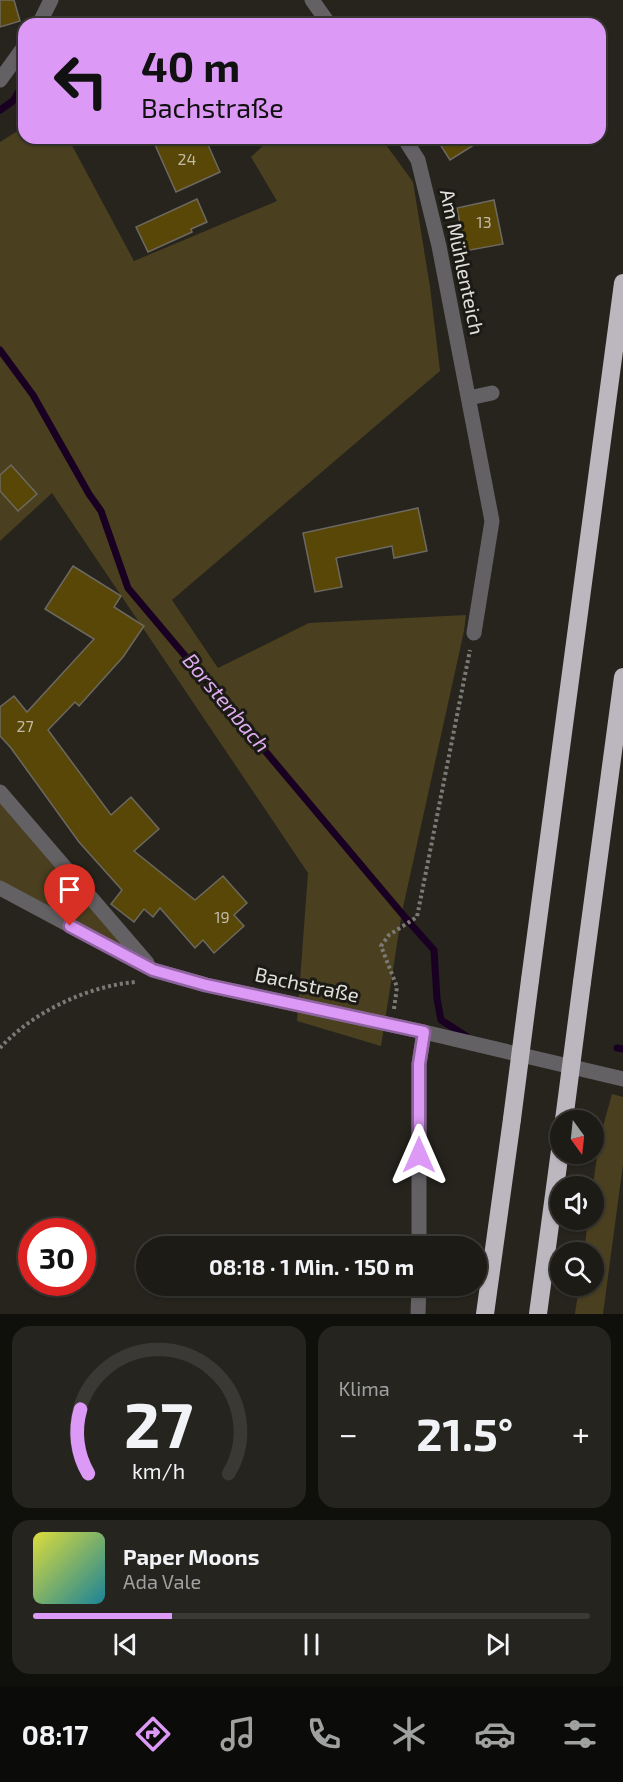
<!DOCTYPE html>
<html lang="de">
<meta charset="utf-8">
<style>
:root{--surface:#1c1b16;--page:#25241f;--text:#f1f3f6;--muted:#a0a1a1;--line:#3a3935;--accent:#dc99f5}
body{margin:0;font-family:"Exo 2",sans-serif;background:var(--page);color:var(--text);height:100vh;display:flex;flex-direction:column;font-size:22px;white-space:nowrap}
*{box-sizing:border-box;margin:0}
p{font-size:20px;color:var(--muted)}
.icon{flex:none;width:33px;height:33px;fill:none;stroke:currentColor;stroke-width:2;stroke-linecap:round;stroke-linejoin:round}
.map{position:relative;height:1314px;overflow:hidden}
.drawer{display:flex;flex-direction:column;gap:12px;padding:12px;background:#0f0f0c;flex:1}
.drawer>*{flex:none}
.banner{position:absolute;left:18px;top:18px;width:588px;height:126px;border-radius:18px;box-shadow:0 2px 4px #0004,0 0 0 2px var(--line);background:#dc99f5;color:#111;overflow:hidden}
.needle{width:39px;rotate:165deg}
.tools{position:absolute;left:550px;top:1110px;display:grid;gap:12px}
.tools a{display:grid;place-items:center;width:54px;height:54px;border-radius:50%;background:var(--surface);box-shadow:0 2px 4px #0004,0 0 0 2px var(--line);font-size:30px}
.speed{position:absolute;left:18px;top:1218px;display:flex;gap:12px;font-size:30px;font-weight:700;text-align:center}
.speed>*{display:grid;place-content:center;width:78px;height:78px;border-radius:50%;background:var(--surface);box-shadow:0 2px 4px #0004,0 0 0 2px var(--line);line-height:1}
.speed .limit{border:9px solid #d22;background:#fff;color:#111}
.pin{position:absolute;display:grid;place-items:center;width:51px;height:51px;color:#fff;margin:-62px -26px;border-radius:50% 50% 50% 0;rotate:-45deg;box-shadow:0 0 6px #0007}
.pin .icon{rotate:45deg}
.me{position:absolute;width:66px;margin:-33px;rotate:0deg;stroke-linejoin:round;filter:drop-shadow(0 0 4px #0008)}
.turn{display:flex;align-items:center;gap:21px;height:126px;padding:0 24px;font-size:27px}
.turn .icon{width:78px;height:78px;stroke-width:2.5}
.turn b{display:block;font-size:42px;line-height:51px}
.big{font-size:45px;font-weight:700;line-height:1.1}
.drawer .card{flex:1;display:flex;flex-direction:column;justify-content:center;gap:9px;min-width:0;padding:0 21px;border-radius:18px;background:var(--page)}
.drawer .dial{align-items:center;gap:0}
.dial svg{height:156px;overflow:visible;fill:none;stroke:var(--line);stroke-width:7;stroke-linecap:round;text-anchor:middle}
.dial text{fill:var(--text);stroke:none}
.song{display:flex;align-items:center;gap:18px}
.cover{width:72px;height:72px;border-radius:9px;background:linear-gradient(135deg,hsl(60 70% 55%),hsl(190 70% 35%))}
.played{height:6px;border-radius:3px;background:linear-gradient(90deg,var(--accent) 25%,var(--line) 25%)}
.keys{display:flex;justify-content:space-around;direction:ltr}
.heat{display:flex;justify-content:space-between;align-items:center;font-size:33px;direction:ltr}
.drawer .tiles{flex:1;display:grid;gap:12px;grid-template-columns:1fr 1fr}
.card:last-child{grid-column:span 2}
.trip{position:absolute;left:136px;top:1236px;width:351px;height:60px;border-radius:30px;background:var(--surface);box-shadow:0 2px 4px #0004,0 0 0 2px var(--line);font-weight:700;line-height:60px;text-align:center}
.tab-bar{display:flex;height:96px;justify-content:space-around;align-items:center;background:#0b0b09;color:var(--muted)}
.tab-bar .icon{width:42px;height:42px}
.tab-bar .current{color:var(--accent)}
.tab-bar b{font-size:27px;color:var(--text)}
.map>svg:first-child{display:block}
.green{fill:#4a4020}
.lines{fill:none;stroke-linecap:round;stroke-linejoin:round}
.stream{stroke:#190022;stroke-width:7}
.building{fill:#594707;stroke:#6c6961;stroke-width:1.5}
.path{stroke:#7c7a74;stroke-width:4;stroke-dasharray:3 3;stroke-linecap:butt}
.street{stroke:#636164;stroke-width:15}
.highway{stroke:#bcb7bf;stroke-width:18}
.highway-bridge{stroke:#bcb7bf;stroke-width:18}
.route-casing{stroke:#8f639f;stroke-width:15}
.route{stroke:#dc99f5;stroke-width:10}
.labels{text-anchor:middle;stroke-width:6;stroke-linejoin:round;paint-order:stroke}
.number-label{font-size:16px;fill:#c0baa7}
.street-label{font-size:20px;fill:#e2e0dc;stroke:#1c1a14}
.water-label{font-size:21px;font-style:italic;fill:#dfadf2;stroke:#1c1a14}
</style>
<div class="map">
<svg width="623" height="1314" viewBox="0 0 623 1314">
<rect width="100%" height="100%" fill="#26241d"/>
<path class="green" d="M24,127V138H68L134,261L277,201L251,157L271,138H381L413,182L430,287L440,371L172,600L218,668L309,623L466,615L464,631L402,912L381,1046L297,1021L308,873L52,493L0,541V142Z
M0,803L135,959L0,883Z
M612,1094L623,1097V1164L603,1314H575L579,1286H594V1252H584L588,1220H594L593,1186L599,1141Z"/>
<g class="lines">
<path class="stream" d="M0,110L13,101L24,83
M0,350L33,395L89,494L101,511L128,588L409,922L434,950L437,999L441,1020L466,1036
M617,1048L623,1049"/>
</g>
<path class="building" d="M0,0H14L20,21L0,27Z
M152,138H205L220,172L176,192Z
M436,138H485L450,160Z
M197,199L207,222L191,229L192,232L148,252L136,227Z
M494,200L503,244L465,251L457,208Z
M11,465L37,494L18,511L0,491V475Z
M418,508L427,551L394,558L392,546L336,558L342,587L315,592L303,533Z
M73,566L121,596L114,607L144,626L123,657L79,706L75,702L48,730L111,815L131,797L159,829L134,851L195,900L223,876L247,903L234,915L244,926L214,953L203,940L195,948L160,908L153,917L144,909L134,922L111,904L122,890L79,842L11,748L0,736V707L14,696L27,712L94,639L45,609Z"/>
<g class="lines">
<path class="path" d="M394,1009L397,987L381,946L389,935L417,917L470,650
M0,1048C33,1012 87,986 136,982"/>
<path class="street" d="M312,0L329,24
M39,24L51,0
M0,80L24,47
M404,138L418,160L439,246L492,521L474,633
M469,398L492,393
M0,792L147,963
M0,888L153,970L206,985L424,1032L623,1079
M419,1246V1064L424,1032
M418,1314L419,1286"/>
<path class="highway" d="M530,980L623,283
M582,982L623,677
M485,1314L512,1119
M538,1314L561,1143"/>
<path class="highway-bridge" d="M512,1119L530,980
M564,1120L582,982"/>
</g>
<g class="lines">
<g class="route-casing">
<path id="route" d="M70,926L153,970L206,985L424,1032L419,1064V1155"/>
</g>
<use href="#route" class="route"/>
</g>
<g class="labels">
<g class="number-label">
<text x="187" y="165">24</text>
<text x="484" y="228">13</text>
<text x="25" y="732">27</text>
<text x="222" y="923">19</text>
</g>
<g class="street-label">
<text transform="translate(462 262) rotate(78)" y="7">Am Mühlenteich</text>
<text transform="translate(307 985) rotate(12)" y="7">Bachstraße</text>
</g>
<g class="water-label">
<text transform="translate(226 703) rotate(50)" y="7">Borstenbach</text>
</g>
</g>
</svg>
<div class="tools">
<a><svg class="needle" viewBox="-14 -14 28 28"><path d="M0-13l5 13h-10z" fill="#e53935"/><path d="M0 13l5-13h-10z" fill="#a0a1a1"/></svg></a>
<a><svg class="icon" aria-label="sound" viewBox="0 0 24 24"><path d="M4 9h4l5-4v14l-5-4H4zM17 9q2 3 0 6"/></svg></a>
<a><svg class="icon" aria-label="search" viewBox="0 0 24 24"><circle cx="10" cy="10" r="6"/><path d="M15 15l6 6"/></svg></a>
</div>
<div class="speed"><div class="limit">30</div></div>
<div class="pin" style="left:70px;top:926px;background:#d93025"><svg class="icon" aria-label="arrive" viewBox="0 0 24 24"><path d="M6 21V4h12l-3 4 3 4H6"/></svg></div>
<svg class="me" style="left:419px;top:1155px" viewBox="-20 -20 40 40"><path d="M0-17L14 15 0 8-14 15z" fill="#dc99f5" stroke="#fff" stroke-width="4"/></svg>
<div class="trip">08:18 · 1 Min. · 150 m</div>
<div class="banner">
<div class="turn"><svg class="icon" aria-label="left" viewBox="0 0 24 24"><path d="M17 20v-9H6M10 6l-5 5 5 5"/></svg><div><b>40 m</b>Bachstraße</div></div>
</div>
</div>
<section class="drawer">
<div class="tiles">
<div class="card dial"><svg viewBox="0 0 100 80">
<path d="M14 69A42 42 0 1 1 86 69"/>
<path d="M14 69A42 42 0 0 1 10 36" stroke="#dc99f5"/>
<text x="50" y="56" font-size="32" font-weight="700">27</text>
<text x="50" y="72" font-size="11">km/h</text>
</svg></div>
<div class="card"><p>Klima</p>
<div class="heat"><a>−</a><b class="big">21.5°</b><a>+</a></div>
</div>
<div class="card">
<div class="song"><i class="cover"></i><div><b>Paper Moons</b><p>Ada Vale</p></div></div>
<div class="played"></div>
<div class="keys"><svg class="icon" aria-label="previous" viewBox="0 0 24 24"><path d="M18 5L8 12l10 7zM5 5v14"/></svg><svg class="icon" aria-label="pause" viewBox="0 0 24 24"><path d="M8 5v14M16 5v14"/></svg><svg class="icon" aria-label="next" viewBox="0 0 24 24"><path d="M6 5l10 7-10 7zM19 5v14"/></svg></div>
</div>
</div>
</section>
<nav class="tab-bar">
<b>08:17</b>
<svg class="icon current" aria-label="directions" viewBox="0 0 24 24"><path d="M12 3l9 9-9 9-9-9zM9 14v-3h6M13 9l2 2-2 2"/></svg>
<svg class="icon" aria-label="music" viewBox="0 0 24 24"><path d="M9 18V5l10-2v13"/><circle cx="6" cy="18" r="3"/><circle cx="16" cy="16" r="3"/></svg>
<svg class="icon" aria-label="phone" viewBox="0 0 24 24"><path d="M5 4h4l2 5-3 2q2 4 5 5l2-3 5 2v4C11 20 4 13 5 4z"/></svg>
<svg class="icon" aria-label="climate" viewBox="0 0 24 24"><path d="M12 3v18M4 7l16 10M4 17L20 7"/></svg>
<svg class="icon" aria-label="car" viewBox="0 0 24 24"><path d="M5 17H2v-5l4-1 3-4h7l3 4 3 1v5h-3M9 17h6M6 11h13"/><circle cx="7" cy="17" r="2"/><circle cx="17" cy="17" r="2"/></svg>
<svg class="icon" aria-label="filters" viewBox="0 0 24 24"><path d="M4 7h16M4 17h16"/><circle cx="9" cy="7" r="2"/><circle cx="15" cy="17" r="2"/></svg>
</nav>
